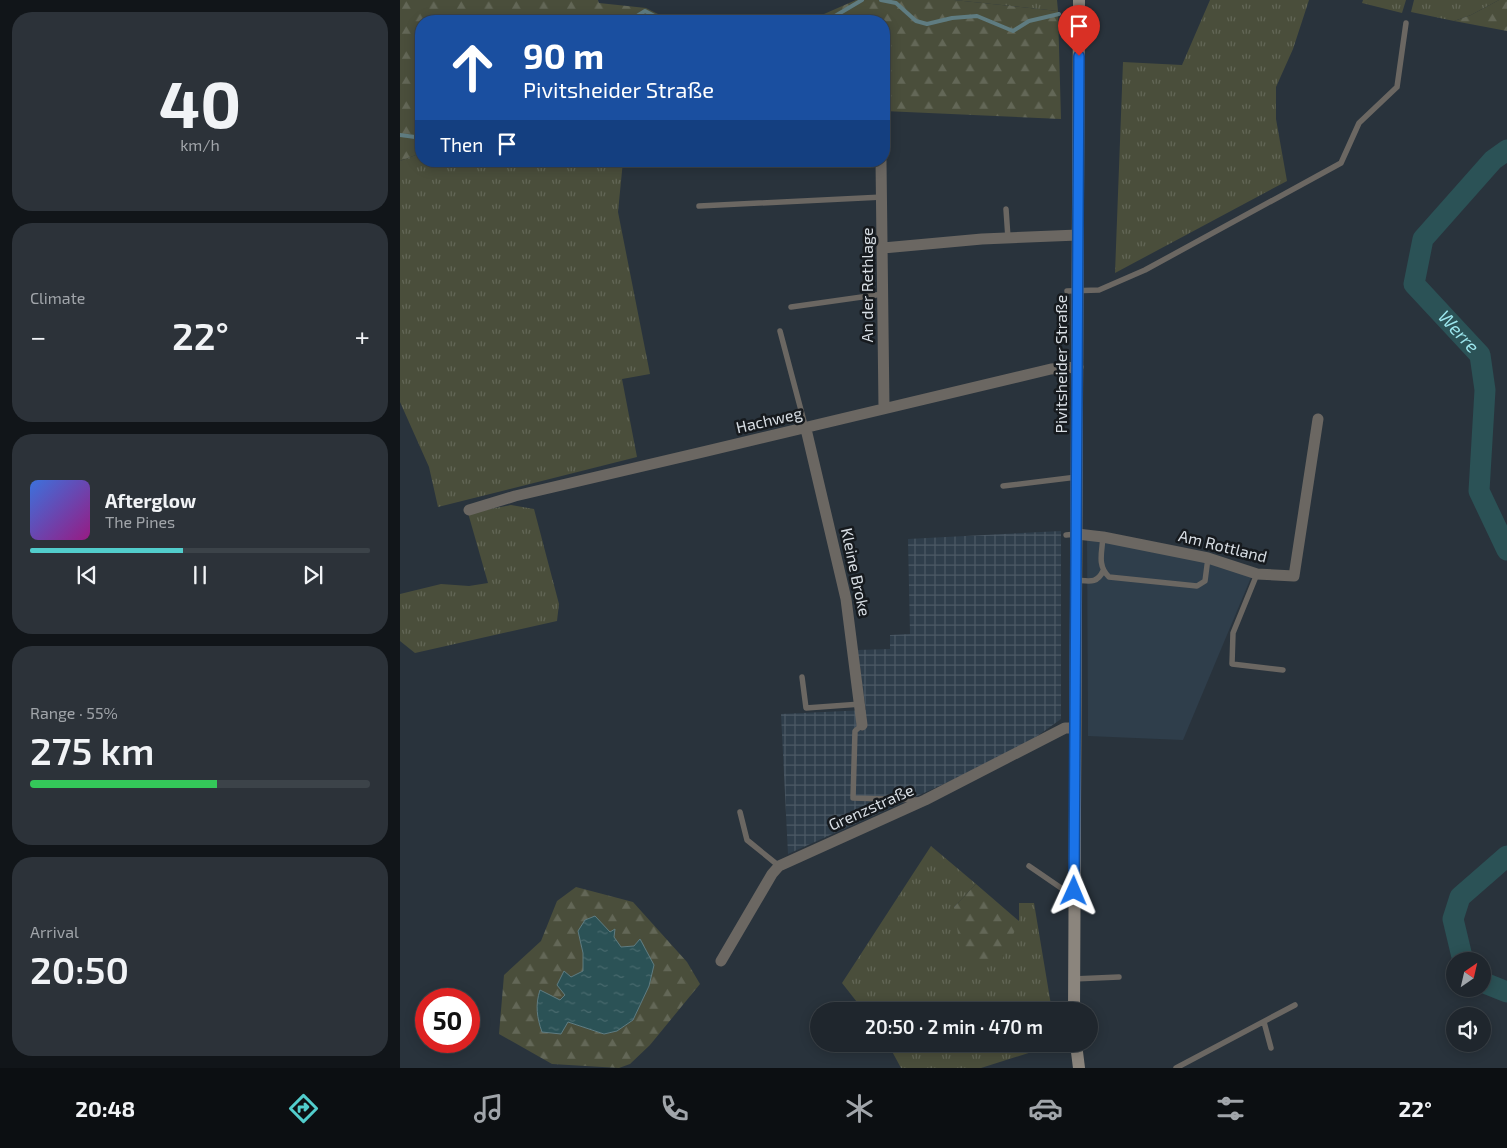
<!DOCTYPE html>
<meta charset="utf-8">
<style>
:root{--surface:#1f262d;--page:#2c3239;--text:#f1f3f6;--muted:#a1a5aa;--line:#3c4349;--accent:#52cdcc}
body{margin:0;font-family:"Exo 2",sans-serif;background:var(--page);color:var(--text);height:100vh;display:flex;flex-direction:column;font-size:19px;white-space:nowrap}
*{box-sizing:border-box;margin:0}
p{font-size:16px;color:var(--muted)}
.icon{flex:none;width:28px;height:28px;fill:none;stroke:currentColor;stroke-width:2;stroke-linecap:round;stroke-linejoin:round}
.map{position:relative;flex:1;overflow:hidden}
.drawer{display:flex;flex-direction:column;gap:12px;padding:12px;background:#111519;width:400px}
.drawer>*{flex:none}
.top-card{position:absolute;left:15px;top:15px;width:475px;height:152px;border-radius:20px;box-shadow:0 2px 12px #0003,0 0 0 1px var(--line);background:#1a4fa0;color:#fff;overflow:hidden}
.needle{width:32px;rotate:34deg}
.fabs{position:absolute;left:1046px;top:952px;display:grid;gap:10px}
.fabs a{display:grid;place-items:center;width:45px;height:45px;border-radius:50%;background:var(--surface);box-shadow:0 2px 12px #0003,0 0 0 1px var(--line);font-size:25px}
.speed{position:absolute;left:15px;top:988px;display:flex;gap:10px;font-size:25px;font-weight:700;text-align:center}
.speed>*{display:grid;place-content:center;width:65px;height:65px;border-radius:50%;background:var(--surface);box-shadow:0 2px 12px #0003,0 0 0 1px var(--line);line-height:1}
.speed .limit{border:8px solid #d22;background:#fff;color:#111}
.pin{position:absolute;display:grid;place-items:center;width:42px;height:42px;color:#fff;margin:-51px -21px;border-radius:50% 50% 50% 0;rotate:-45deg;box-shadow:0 0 5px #0007}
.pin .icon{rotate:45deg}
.me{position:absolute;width:55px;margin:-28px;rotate:1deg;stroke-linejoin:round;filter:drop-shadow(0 0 4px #0008)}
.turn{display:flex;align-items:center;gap:18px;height:105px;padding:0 25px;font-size:22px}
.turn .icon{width:65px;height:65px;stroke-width:2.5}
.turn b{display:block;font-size:35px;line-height:42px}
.then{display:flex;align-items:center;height:48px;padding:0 25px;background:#0003;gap:10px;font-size:19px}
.big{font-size:38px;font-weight:600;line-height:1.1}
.drawer .tile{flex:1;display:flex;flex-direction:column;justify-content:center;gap:8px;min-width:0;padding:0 18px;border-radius:20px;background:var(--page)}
.drawer .dial{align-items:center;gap:0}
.dial b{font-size:65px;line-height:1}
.song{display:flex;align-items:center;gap:15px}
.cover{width:60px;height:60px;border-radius:8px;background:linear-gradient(135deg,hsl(220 70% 55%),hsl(310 70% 35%))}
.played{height:5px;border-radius:2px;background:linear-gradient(90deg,var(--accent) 45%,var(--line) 45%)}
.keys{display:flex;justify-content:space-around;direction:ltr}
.heat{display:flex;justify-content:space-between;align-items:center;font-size:28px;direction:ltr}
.charge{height:8px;border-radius:4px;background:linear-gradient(90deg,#34c759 55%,var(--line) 0)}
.trip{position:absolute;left:410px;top:1002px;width:288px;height:50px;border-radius:25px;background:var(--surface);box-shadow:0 2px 12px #0003,0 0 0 1px var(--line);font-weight:600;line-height:50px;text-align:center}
.menu{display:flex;height:80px;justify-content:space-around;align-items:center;background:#0c0f12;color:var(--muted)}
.menu .icon{width:35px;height:35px}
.menu .selected{color:var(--accent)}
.menu b{font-size:22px;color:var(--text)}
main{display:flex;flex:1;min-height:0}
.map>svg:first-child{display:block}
.built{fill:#2f3e4b}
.industrial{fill:url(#industrial-grid)}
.grass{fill:url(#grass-tufts)}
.forest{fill:url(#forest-firs);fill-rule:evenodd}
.water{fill:url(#water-ripples);stroke:#5f7c81}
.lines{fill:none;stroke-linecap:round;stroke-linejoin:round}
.stream{stroke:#5f7c81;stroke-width:4}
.river{stroke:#2b5256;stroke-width:21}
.lane{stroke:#6b6762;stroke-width:5.5}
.street{stroke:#6b6762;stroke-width:11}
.secondary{stroke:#8b857d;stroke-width:12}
.route-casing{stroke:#114b97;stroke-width:12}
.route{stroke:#1a73e8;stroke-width:9}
.labels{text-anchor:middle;stroke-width:5;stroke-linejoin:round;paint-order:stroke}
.street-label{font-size:16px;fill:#d8dee4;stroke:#161a1e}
.water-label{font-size:18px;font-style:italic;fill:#9ce7ee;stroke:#161a1e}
</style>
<main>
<section class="drawer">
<div class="tile dial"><b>40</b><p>km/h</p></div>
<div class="tile"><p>Climate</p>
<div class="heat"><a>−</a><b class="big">22°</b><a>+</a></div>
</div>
<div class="tile">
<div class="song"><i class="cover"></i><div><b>Afterglow</b><p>The Pines</p></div></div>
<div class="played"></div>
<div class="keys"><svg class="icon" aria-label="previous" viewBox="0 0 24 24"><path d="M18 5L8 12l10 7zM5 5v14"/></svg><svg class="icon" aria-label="pause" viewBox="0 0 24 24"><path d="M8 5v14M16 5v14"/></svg><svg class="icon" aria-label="next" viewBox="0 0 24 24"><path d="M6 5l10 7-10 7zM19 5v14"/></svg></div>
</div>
<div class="tile"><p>Range · 55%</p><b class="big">275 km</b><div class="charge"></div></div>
<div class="tile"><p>Arrival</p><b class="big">20:50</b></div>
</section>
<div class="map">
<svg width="1107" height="1068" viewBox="0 0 1107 1068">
<defs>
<pattern id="industrial-grid" width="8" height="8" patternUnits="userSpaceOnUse" patternTransform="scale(1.25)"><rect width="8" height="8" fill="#2f3e4b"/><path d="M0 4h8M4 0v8" fill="none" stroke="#4c5965"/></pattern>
<pattern id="grass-tufts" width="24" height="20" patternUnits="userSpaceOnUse" patternTransform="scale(1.25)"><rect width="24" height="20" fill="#4a4e3b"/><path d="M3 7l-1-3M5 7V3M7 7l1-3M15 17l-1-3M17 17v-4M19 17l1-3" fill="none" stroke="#636757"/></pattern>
<pattern id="forest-firs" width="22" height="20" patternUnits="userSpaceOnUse" patternTransform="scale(1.25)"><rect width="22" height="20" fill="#4a4e3b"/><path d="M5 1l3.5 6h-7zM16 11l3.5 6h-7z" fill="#636757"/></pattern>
<pattern id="water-ripples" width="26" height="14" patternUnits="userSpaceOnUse" patternTransform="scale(1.25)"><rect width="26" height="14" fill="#2b5256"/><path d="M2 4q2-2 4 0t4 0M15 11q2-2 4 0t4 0" fill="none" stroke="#496a6e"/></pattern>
</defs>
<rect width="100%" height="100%" fill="#29333c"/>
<path class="built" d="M687,532L855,568L783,740L688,736Z"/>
<path class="industrial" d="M661,531V719L615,752L388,854L381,714L466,710L457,650L490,649V635L510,634L508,539Z"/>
<path class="grass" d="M554,0H657L658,11Z
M810,0H909L893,49L876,87V119L887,181L715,273L723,62L782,65Z
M963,0H1006L1002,13L962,3Z
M1014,0H1099L1071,15L1054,21L1011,12Z
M21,153V161H223L218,212L250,374L222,379L237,457L38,507L29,467L0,402V161Z
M111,505L134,509L159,604L157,621L15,653L0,641V594L41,584L69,586L88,583L68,513Z
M531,846L576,884L554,907L619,921V903H634L652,1011H464L442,983Z
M488,1044H657L581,1068H501Z"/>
<path class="forest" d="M0,0H198L199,3L246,8L272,21H21V153L0,161Z
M456,0H554L658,11L661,119L484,111V21H408Z
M1099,0H1107V31L1054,21L1071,15Z
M576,884L619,921L603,958L562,961L554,907Z
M176,887L233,902L287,962L300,984L250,1045L230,1064L219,1068L152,1064L99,1034L104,975L141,941L157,901ZM178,931L210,932L221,947L234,946L240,939L243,946L249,986L233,1020L217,1031L204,1034L168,1022L140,990L159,1000L165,995L164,971L171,977L183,971V953Z"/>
<path class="water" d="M195,916L210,932L215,929L214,937L221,947L234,946L240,939L254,965L249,986L233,1020L217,1031L204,1034L168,1022L161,1034L142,1032C137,1018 135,1005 140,990L160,1000L165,995L157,985L164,971L171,977L183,971V953L178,931L185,920Z"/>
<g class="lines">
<path class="stream" d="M481,0L496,3L516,21L527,24L552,18L577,16L613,31L629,21L659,14
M229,21L245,11L264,21
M419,21L435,16L462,0
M0,135L15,137L21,134"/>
<g class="river">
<path id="s1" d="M1107,150L1093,160L1023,239L1014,284L1080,355L1085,390L1079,491L1107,550"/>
<path d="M1063,961L1053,919L1060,897L1107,856"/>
<path d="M1082,982L1107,992"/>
</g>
<path class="lane" d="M299,206L483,197
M606,209L608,238
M667,291L699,290L745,270L941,163L959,123L997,87L1006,23
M391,307L483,294
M380,331L406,429
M603,486L677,477
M666,535L677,534
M703,537C702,552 697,566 709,577L797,586L805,581L808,558
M857,574L833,633L832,664L883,670
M676,580C689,581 697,584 703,571
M402,677L406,708L461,704
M462,725L455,731L453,798L519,800
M340,812L347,840L379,866
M629,866L664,890L674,891
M673,979L719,977
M864,1022L871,1048
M776,1068L895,1005"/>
<path class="street" d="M481,161L484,408
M483,248L582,239L678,235
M406,429L446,599L462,725
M69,510L115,496C294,455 472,411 651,369L678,367
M677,534L703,537L808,558L857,574L894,576L918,419
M321,961L372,874L379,866L525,800L665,728H675"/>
<path class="secondary" d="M674,1011L679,0
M676,1044L679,1068"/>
</g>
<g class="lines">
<g class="route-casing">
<path id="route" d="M674,891L679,56"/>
</g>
<use href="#route" class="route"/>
</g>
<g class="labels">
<g class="street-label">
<text transform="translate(467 285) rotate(-90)" y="6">An der Rethlage</text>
<text transform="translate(661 364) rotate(-90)" y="6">Pivitsheider Straße</text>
<text transform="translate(369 420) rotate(-13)" y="6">Hachweg</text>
<text transform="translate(823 546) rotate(14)" y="6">Am Rottland</text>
<text transform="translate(456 572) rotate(78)" y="6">Kleine Broke</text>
<text transform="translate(471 807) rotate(-24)" y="6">Grenzstraße</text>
</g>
<g class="water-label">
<text dy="6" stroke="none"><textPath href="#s1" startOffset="234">Werre</textPath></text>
</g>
</g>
</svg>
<div class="fabs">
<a><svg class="needle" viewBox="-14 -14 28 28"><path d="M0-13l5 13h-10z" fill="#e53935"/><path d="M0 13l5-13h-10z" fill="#a1a5aa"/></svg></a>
<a><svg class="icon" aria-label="sound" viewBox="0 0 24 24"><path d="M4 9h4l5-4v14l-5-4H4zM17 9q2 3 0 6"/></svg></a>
</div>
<div class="speed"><div class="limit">50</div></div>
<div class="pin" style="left:679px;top:56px;background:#d93025"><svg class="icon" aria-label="arrive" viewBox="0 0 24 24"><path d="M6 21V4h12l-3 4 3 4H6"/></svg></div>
<svg class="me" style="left:674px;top:891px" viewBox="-20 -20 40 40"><path d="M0-17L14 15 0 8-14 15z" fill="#1a73e8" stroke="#fff" stroke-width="4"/></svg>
<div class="trip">20:50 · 2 min · 470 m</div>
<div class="top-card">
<div class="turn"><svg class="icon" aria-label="ahead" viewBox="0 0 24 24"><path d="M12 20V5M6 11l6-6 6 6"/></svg><div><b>90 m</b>Pivitsheider Straße</div></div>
<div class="then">Then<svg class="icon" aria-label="arrive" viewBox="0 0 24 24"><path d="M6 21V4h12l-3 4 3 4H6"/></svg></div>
</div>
</div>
</main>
<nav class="menu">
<b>20:48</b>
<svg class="icon selected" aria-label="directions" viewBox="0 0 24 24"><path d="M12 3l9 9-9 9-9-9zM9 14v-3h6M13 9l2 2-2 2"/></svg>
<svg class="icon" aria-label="music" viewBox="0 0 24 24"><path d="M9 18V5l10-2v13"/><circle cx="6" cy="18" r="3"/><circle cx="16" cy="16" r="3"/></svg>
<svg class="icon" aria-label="phone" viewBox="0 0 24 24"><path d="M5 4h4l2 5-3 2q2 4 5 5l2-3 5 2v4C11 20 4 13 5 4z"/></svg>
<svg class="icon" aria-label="climate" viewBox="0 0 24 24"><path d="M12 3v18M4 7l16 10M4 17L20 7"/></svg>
<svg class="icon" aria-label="car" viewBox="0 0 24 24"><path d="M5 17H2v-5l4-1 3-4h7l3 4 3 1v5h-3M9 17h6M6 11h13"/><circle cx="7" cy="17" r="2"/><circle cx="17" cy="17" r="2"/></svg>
<svg class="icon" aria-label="filters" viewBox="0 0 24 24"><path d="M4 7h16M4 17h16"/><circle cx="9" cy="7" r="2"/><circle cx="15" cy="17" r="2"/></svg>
<b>22°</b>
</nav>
